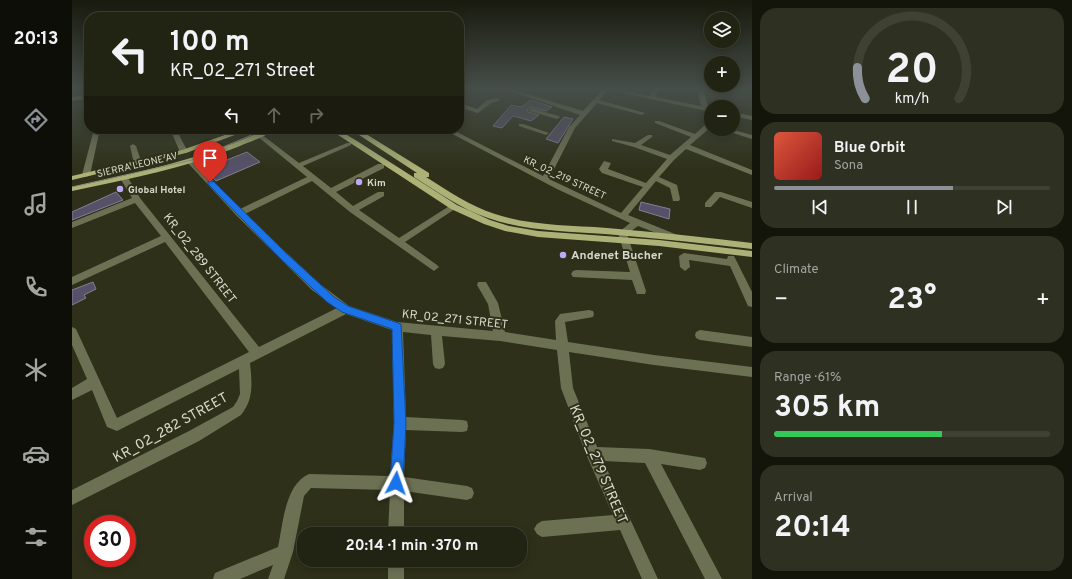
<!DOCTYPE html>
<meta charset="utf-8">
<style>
:root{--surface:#222413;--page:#2e3021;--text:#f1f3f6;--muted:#a2a4a0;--line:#3f4133;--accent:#8c9099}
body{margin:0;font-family:Overpass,sans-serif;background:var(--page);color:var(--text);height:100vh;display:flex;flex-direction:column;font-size:15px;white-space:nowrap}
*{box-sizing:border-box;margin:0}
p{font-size:13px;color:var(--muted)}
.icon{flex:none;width:22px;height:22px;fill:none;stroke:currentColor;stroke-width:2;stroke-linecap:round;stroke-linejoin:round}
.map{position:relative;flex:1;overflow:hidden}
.panel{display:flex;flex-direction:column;gap:8px;padding:8px;background:#13140a;width:320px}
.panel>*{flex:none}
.top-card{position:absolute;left:12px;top:12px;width:380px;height:122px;border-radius:16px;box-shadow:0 2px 10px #0003,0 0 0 1px var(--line);background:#222413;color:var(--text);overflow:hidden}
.buttons{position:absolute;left:632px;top:12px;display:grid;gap:8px}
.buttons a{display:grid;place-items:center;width:36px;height:36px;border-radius:50%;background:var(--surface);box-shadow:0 2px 10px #0003,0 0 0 1px var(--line);font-size:20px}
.speed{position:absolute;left:12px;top:515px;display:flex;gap:8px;font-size:20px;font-weight:700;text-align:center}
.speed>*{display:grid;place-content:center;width:52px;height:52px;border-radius:50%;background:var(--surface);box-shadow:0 2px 10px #0003,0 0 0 1px var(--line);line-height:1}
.speed .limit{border:6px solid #d22;background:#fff;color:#111}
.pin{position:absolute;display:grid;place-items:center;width:34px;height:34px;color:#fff;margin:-41px -17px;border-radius:50% 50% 50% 0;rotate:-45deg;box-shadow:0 0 4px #0007}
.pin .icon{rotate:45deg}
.me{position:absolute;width:44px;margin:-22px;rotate:4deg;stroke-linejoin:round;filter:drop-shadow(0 0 3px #0008)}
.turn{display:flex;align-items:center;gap:14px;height:84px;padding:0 20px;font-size:18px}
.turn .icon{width:52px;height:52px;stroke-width:2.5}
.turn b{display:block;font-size:28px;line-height:34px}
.lanes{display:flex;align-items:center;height:38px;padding:0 20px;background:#0003;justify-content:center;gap:20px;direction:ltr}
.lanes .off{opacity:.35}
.big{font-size:30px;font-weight:700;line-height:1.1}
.panel .widget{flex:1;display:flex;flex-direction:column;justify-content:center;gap:6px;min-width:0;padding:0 14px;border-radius:16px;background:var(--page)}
.panel .dial{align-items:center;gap:0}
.dial svg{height:104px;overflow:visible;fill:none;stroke:var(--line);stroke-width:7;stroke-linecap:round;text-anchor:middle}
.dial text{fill:var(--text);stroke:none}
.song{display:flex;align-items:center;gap:12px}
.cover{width:48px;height:48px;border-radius:6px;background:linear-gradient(135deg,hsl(10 70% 55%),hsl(0 70% 35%))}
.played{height:4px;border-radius:2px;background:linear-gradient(90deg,var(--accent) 65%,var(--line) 65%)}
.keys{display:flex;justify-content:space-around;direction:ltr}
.heat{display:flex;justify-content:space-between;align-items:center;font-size:22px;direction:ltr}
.charge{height:6px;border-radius:3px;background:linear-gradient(90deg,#34c759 61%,var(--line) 0)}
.trip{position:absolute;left:225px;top:527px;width:230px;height:40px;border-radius:16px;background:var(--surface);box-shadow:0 2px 10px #0003,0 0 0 1px var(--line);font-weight:700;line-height:40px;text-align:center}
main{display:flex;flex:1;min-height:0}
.tab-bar{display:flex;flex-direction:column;width:72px;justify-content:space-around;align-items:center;background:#0e0e08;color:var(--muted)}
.tab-bar .icon{width:28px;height:28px}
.tab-bar .selected{color:var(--accent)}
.tab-bar b{font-size:18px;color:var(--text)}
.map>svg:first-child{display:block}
.building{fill:#565168;stroke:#847e98}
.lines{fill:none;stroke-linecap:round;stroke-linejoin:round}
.minor{fill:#6d7154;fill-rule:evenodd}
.major{fill:#acb277;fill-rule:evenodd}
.tram{stroke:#8f917f;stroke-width:1}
.route{fill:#1a73e8;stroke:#114b97}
.poi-dot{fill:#bda9f5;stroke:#2e3019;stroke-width:1.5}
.labels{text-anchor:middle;stroke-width:4;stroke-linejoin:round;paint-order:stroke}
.far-street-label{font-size:10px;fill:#d7d9ca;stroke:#2e3019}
.far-poi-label{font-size:10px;font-weight:bold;fill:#d7d9ca;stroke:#2e3019;text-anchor:start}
.poi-label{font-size:12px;font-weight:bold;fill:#d7d9ca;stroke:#2e3019;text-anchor:start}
.street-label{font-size:12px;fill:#d7d9ca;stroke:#2e3019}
.near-street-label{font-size:14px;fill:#d7d9ca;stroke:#2e3019}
</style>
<main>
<nav class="tab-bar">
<b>20:13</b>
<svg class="icon selected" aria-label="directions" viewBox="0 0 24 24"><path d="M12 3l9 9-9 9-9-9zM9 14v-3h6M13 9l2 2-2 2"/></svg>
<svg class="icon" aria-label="music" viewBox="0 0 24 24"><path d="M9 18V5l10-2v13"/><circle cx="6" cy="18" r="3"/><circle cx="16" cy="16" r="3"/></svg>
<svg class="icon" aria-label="phone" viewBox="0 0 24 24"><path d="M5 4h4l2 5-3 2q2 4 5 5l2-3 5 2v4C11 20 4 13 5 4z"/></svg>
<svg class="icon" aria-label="climate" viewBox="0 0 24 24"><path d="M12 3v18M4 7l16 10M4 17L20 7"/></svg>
<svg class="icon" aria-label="car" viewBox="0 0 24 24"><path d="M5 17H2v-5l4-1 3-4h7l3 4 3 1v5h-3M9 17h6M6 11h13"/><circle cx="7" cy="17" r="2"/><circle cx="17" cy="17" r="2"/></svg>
<svg class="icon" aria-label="filters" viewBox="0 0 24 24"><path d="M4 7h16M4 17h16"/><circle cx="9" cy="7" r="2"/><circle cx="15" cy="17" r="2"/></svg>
</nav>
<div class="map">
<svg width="680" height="579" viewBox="0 0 680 579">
<rect width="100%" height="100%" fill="#2e3019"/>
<path class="building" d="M459,100L480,107L474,111L458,107L455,110L456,112L467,115L459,121L441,116L430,128L421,126L439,105L449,107Z
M492,117L501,119L486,143L474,139Z
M175,152L188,162L144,181L132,169Z
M44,192L51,200L0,220V212Z
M569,202L598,209L597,219L567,210Z
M21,282L24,289L12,295L14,298L0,305V290Z"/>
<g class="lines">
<path class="minor" d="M432,89H439L511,111L531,89H543L578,96L581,89H587L583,97L629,106L625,89H631L636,107L639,108V127L618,145L680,170V175L614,149L602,160L587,177L605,185L608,199L607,201H601L598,188L584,181L556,215L608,236L609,238L605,241L566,226L555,234L574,291L573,294H565L560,280L501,277L499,274L501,271L504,270L558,272L546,233L558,223L485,189L371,129H379L471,176L497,127L508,115ZM536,90L635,111L634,124L623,134L587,121H583V123L619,137L598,155L569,145L580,137V135H576L563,143L540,139V141L562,147L595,159L574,183L536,169L539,163L532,161L527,169L530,173L571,187L549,213L477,179L503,128L525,103L570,115L573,113L527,100Z
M17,94V98L0,101V97Z
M425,98L427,99V101L419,103L406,113L387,107V103L405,109L415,100Z
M459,108L487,116L488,117L485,119L457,111L456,110Z
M661,112L680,116V120L661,116Z
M447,124H451L477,133L474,135L447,126Z
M22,129H28L18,175L14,177L10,175Z
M98,129H104L116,152L114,153L108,152Z
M648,129H658L680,135V139Z
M185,134H189L227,163L275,143H279V145L231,166L259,188L306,164H312V168L264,192L281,206L306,192H312V196L287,210L327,238L379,205L382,204L386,207L333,242L365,265L367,267L362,271L278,212L240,181L173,214L248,284L277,306L325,322L421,331L416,304L405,285L406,282H414L426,303L433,332L484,340L483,321L488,314L517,310L521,311L522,314L521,317L493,322L496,342L582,355L680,367V377L582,365L497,352L501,388L525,447L577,449L633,458L635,463L633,468L628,470L589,464L650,579H633L573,463L531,461L586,579H570L548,530L470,537L465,534L462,529L465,524L470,521L541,515L514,454L489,388L485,350L428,341L370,336L373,364L371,368L367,369L363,368L361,364L359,335L331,332L334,417L390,420L395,421L396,426L395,431L390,432L334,430L332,477L395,486L400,488L402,493L400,498L395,500L332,491V534H316L318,490L239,488L232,496L221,552L212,579H196L201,565L168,579H141L143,573L206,547C211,524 213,484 237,474L318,476L322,423L320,330L274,314L178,363C180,383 182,399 169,415L127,441L0,505V490L117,431L161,407L165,401L168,394L167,369L45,431L35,427L20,390L0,400V388L15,379L0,345V327L4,329L45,418L177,352L93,242L0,285V277L89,236L63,203L0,228V222L60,198L48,178L49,176H55L68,198L187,347L265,308L240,290L164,215L115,162L122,160L168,209L235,177L185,136Z
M61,144L64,146L70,164L69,166L62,164L58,146Z
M643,192H649L680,202V208L648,197L639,207H633V203Z
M612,253L655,259L656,256H662L680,292V307L676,306L658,266L617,260L618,267L613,271L608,267L607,256Z
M628,330L680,337V347L628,340L624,338L623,335L624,332Z
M316,560H332V579H316Z"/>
<path class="major" d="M170,129H179L114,153L0,180V176L110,150Z
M195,129H203C194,137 179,141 168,146C114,168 57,179 0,191V187C67,173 132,158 195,129Z
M257,129H265L285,141L385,205L418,220L437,226L466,231L587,240L680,251V257L587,246L466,237L433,231L412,224L379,209Z
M278,129H286L357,173V177H354C376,191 398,206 423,214C459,226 497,225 535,228C583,232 632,237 680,243V249C631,243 582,238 533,234C493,231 454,231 416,218C389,209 366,192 342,177V173H345Z"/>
<path class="tram" d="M0,187L120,160L194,129"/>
</g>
<linearGradient id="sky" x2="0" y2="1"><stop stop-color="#191a0e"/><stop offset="0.52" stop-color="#464e49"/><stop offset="1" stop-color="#464e49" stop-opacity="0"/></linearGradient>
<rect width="680" height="170" fill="url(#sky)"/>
<path class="route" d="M136,181H141L214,253L262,297L276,306L329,324L334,423L331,483L329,487L324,489L320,487L318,483L322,423L320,329L270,312L255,302L208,258L136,184Z"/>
<g class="poi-dot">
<circle cx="287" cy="182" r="4"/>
<circle cx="48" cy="189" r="4"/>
<circle cx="491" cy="255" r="4"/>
</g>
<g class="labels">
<g class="far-street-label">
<text transform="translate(65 164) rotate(-13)" y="4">SIERRA LEONE AV</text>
<text transform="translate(493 177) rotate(25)" y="4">KR_02_219 STREET</text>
</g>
<g class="far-poi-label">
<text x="295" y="186">Kim</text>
<text x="56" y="193">Global Hotel</text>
</g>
<g class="poi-label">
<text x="499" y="259">Andenet Bucher</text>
</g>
<g class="street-label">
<text transform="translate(128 258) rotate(52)" y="4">KR_02_289 STREET</text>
<text transform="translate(383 319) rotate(6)" y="4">KR_02_271 STREET</text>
</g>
<g class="near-street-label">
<text transform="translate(98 427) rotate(-29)" y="5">KR_02_282 STREET</text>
<text transform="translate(527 464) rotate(67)" y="5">KR_02_279 STREET</text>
</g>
</g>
</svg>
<div class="buttons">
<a><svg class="icon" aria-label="layers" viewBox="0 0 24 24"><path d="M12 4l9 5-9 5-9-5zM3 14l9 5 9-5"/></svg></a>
<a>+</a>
<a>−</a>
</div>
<div class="speed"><div class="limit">30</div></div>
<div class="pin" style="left:138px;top:182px;background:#d93025"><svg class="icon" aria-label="arrive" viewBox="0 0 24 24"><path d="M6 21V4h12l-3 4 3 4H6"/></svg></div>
<svg class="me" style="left:324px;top:483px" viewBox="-20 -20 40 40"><path d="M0-17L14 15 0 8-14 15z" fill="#1a73e8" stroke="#fff" stroke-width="4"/></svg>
<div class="trip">20:14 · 1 min · 370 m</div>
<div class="top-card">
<div class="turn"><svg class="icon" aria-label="left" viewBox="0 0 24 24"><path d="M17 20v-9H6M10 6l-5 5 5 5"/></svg><div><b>100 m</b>KR_02_271 Street</div></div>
<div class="lanes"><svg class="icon" aria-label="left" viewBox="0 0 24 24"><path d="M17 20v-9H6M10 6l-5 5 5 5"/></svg><svg class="icon off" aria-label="ahead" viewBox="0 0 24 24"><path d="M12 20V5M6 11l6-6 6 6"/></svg><svg class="icon off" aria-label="right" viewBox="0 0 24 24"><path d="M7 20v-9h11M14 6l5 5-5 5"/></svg></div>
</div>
</div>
<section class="panel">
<div class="widget dial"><svg viewBox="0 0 100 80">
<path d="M14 69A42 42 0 1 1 86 69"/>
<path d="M14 69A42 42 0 0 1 8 45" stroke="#8c9099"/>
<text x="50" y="56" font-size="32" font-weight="700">20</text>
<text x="50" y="72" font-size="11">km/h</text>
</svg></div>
<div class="widget">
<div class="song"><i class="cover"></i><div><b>Blue Orbit</b><p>Sona</p></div></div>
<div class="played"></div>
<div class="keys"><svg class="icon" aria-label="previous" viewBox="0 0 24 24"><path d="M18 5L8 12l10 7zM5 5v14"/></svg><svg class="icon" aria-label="pause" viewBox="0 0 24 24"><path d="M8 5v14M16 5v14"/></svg><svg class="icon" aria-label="next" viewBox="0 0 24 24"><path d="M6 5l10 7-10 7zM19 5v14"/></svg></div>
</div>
<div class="widget"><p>Climate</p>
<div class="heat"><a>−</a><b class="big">23°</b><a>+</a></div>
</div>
<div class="widget"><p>Range · 61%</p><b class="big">305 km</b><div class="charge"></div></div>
<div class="widget"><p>Arrival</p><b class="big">20:14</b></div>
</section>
</main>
